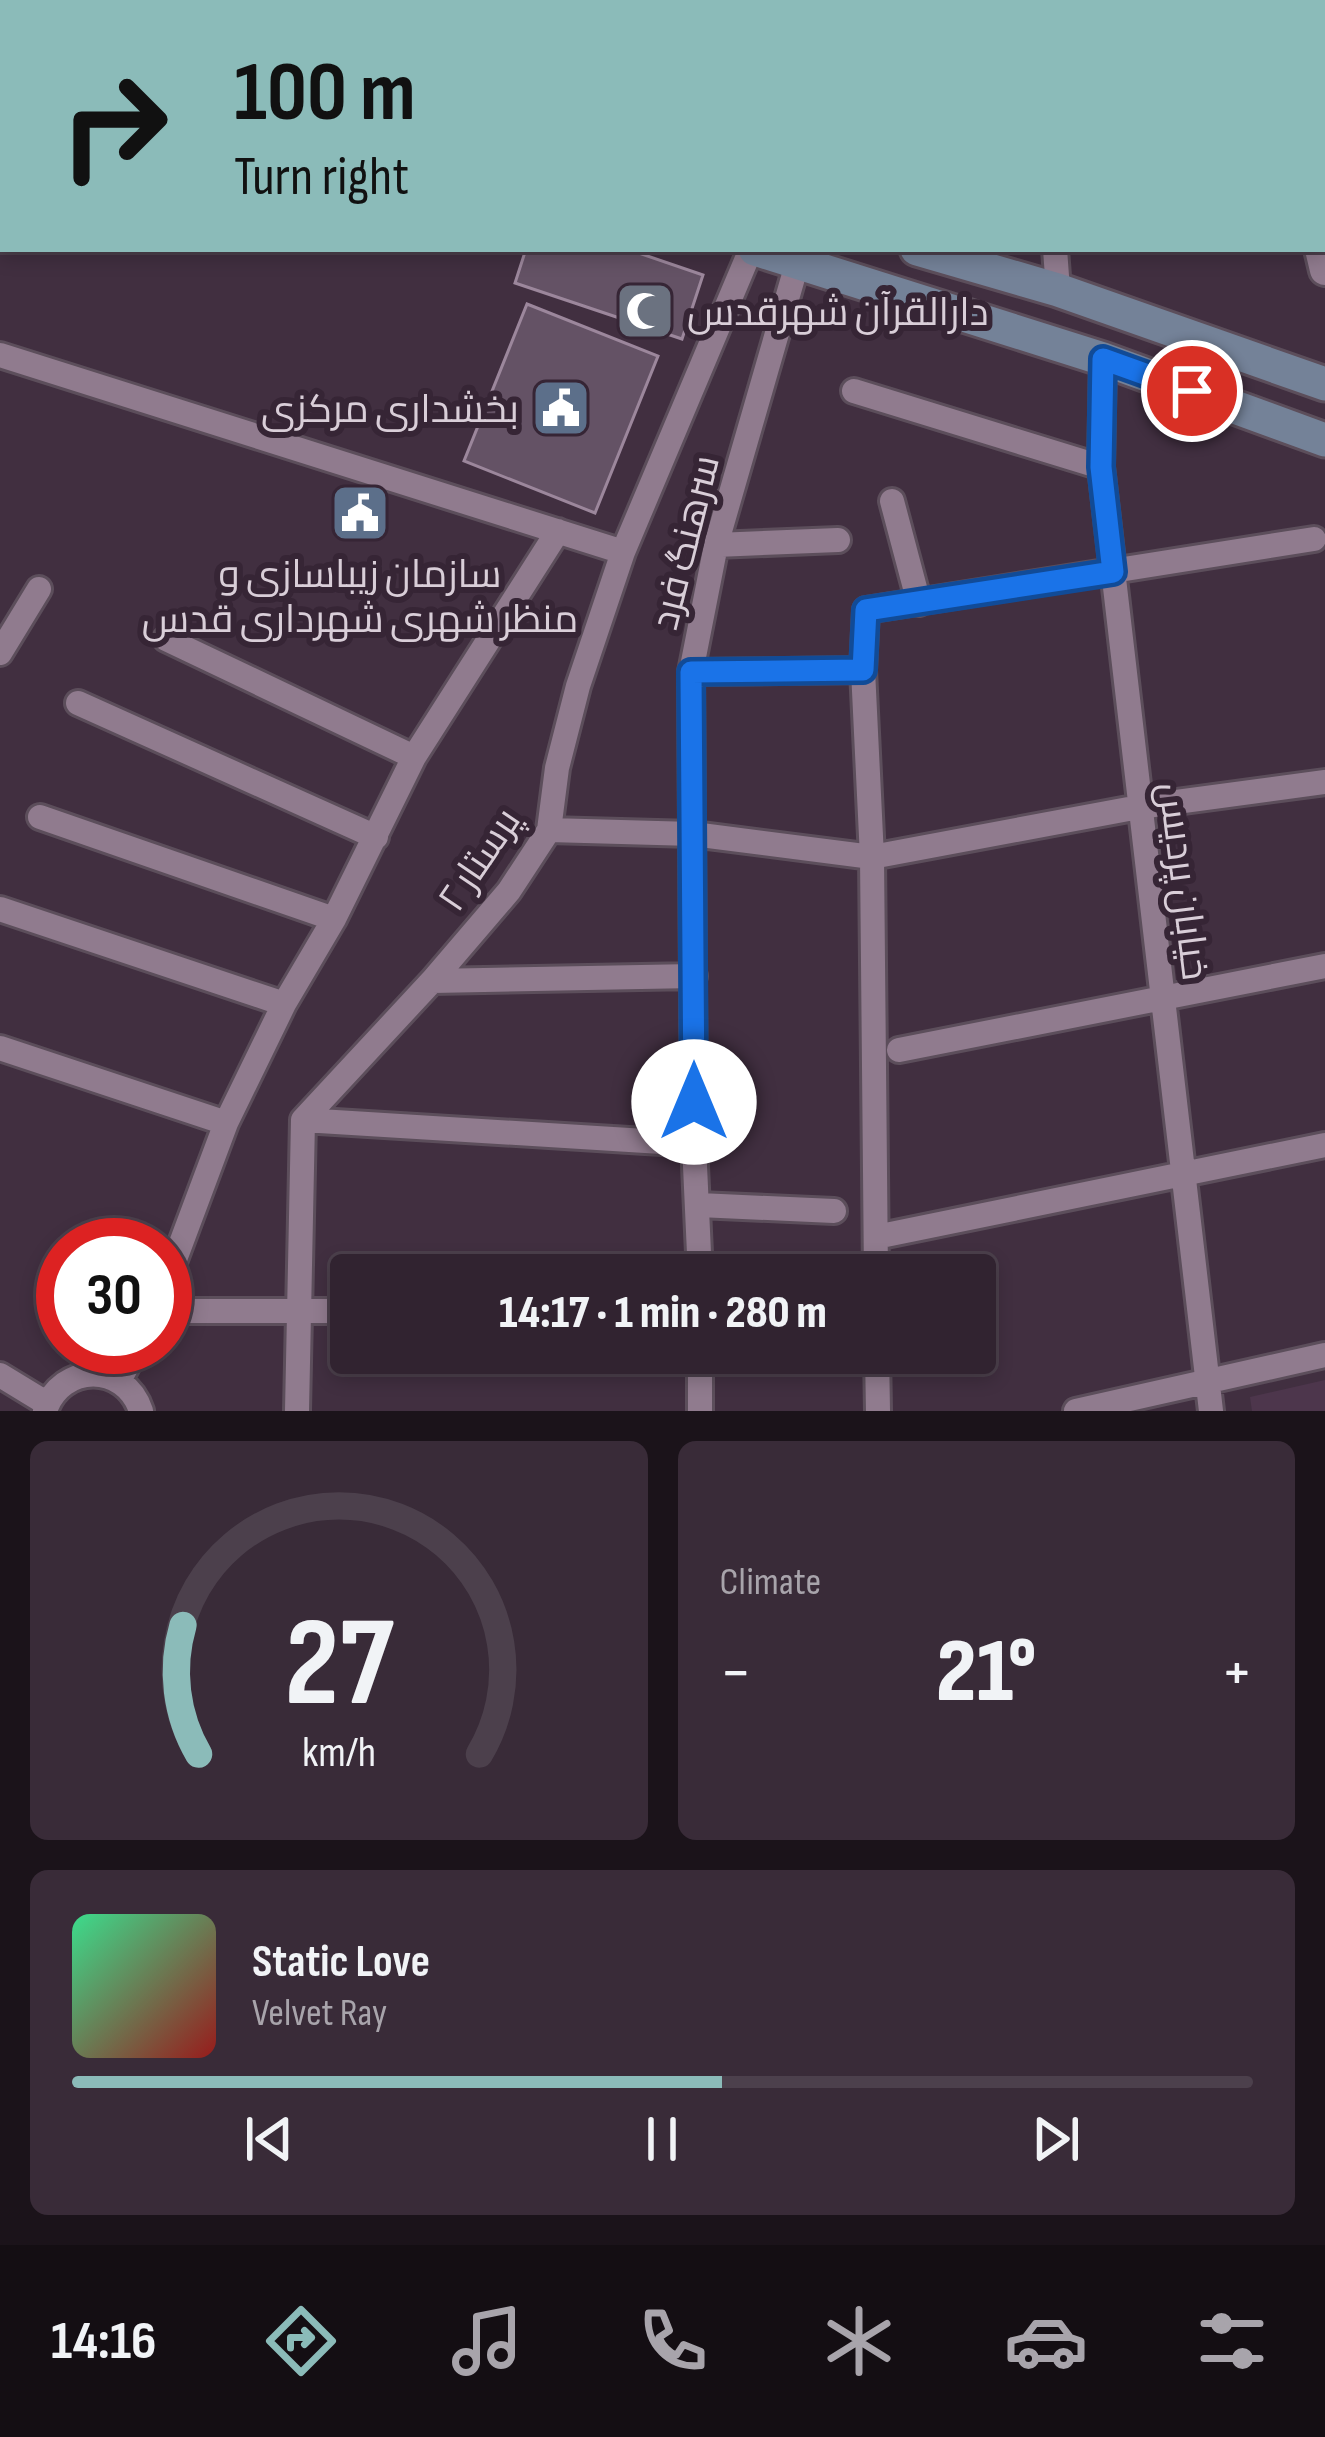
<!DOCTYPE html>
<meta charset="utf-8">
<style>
:root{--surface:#312330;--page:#392b38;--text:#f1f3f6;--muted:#a8a4ab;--line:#4c404c;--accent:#8bbbb9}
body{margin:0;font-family:"Sofia Sans Condensed",Cairo,sans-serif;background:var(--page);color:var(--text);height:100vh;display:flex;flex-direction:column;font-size:45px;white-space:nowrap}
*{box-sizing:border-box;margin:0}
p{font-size:39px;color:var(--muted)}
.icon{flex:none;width:66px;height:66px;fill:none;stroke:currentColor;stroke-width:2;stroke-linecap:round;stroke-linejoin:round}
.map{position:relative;height:1411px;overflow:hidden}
.drawer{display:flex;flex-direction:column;gap:30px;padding:30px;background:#1b131a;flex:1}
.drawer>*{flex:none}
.banner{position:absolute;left:0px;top:0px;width:1326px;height:252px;box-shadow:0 6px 18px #0003,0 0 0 3px var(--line);background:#8bbbb9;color:#111;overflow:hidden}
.speed{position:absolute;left:36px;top:1218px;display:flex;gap:24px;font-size:60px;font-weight:700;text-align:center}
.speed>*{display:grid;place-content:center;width:156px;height:156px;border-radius:50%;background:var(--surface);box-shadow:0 6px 18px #0003,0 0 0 3px var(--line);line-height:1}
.speed .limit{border:18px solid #d22;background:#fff;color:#111}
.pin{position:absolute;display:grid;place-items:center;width:102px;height:102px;color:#fff;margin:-51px;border:6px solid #fff;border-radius:50%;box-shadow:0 3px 12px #0007}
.me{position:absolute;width:132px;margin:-66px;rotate:0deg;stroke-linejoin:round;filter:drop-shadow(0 0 9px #0008)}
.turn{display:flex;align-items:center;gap:42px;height:252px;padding:0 36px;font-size:54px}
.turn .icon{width:156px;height:156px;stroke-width:2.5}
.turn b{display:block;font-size:84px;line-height:102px}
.big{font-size:90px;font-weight:800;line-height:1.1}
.drawer .widget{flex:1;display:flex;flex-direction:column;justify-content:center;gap:18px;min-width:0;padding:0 42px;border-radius:18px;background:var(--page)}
.drawer .dial{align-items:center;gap:0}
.dial svg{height:312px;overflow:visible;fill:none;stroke:var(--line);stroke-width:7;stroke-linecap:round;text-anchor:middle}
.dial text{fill:var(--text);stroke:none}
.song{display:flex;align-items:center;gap:36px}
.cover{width:144px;height:144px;border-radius:18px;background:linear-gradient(135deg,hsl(150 70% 55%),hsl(0 70% 35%))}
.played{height:12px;border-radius:6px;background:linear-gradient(90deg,var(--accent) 55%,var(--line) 55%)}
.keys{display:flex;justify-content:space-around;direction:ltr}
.heat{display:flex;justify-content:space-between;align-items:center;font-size:66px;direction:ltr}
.drawer .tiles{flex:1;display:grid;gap:30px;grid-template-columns:1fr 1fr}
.widget:last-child{grid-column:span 2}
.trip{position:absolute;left:330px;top:1254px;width:666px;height:120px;border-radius:12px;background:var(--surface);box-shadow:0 6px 18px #0003,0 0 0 3px var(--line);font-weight:800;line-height:120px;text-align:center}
.tab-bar{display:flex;height:192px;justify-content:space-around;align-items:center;background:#140e13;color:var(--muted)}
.tab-bar .icon{width:84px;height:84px}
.tab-bar .on{color:var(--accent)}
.tab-bar b{font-size:54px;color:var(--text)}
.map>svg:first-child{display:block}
.built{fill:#4d364c}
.building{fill:#645265;stroke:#9c879c;stroke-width:3}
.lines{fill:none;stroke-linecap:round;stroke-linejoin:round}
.minor-casing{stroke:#5c4e5b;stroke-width:30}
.tertiary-casing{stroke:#5c4e5b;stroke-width:36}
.secondary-casing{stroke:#5c4e5b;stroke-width:39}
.minor{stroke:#907b8e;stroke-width:24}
.tertiary{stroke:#907b8e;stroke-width:30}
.secondary{stroke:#748298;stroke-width:33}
.route-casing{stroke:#114b97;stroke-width:30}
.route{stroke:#1a73e8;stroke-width:21}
.labels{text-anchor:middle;stroke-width:12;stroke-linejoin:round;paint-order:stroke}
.poi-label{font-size:39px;fill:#d9ced8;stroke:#362535;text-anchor:start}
.street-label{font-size:39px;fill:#d9ced8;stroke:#362535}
</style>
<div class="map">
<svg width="1325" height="1411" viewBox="0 0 1325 1411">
<rect width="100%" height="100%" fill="#412f40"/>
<path class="built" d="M1325,1380V1411H1252L1250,1397Z"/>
<path class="building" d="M526,249H627L703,275L682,339L515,283Z
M527,304L658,356L595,513L464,461Z"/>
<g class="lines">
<g class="minor-casing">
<path id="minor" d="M822,3L823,0
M1323,225H1325
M1055,249L1058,290
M0,355L623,552
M1103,359L1101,467L1211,1411
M854,391L1101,467
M892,501L919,603
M716,545L838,540
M166,639L414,757
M0,653L39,589
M691,672L863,670
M78,703L376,837
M40,817L334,919
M549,830L693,834L872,857L1139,807L1325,782
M0,909L284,1004
M432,981L694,976
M0,1048L226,1123
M899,1050L1325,966
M303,1120L694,1144
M699,1205L834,1211
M876,1237L1325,1145
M700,1275L694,1144L691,672L716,545L797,264
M876,1275L872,857L863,670L866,610L1314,539
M165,1286L226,1123L284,1004L334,919L414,757L558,531
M165,1311H351
M877,1353L878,1411
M0,1375L46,1403
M119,1381L137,1347
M45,1411C61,1363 125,1362 141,1411
M297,1411L303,1120L432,981L509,891L549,830L557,768L578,686L623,552L751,249
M700,1411V1353
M1076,1411L1325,1355"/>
</g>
<g class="tertiary-casing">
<path id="tertiary" d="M1274,0V3
M1320,249L1325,270"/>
</g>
<g class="secondary-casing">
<path id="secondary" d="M113,0L122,3
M0,16L3,17
M755,249L1103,359L1325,440
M917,249L1058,290L1325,384"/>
</g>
<use href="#minor" class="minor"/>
<use href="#tertiary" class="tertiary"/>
<use href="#secondary" class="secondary"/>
</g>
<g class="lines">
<g class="route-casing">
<path id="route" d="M694,1102L691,672L863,670L866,610L1113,572L1101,467L1103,359L1192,391"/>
</g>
<use href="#route" class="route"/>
</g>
<defs>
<g id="mosque-square" transform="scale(3)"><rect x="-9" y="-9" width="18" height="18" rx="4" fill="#6b7280" stroke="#362535"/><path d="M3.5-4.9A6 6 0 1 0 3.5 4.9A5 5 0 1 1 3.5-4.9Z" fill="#fff"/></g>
<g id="civic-square" transform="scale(3)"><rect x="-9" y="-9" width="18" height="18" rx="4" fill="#5c6f8a" stroke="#362535"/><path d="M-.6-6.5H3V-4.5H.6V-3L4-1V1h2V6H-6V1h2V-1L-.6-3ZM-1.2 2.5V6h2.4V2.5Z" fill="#fff"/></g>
</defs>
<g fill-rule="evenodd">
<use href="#mosque-square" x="645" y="311"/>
<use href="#civic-square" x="561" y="408"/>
<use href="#civic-square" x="360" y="513"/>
</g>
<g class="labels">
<g class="poi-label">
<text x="687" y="325">دارالقرآن شهرقدس</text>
<text x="519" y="422" text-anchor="end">بخشداری مرکزی</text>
<text x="360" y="587" text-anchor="middle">سازمان زیباسازی و<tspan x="360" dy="45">منظر شهری شهرداری قدس</tspan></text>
</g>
<g class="street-label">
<text transform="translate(684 542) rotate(-76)" y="14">سرهنگ فرد</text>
<text transform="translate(478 859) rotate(-56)" y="14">پرستار ۲</text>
<text transform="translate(1185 881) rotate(83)" y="14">خیابان پردیس</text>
</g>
</g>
</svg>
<div class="speed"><div class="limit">30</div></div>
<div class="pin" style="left:1192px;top:391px;background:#d93025"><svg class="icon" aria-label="arrive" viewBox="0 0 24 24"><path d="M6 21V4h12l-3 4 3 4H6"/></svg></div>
<svg class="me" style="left:694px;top:1102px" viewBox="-20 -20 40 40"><circle r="19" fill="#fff"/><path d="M0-13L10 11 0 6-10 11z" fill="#1a73e8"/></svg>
<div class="trip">14:17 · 1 min · 280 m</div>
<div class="banner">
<div class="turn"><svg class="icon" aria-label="right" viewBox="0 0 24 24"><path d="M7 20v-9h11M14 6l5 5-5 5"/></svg><div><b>100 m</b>Turn right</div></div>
</div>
</div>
<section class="drawer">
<div class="tiles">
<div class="widget dial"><svg viewBox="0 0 100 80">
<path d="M14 69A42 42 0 1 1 86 69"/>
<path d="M14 69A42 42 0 0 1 10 36" stroke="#8bbbb9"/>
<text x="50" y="56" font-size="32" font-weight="700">27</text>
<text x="50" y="72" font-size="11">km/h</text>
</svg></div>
<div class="widget"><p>Climate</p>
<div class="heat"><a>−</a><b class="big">21°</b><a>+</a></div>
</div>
<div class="widget">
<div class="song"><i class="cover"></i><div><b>Static Love</b><p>Velvet Ray</p></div></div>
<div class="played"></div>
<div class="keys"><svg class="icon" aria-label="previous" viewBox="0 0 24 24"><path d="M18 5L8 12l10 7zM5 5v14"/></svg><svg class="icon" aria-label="pause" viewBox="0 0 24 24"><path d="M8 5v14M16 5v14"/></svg><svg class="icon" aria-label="next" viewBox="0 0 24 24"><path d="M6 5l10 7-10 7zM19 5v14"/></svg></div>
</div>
</div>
</section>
<nav class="tab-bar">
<b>14:16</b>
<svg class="icon on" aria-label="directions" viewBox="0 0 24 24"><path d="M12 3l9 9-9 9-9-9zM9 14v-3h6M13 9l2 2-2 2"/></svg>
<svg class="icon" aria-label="music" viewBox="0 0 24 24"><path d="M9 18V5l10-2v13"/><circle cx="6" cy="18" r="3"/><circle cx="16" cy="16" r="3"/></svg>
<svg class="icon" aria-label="phone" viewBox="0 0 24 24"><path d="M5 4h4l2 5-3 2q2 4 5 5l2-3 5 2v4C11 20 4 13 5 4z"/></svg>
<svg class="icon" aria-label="climate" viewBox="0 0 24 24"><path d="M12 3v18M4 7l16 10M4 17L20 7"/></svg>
<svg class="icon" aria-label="car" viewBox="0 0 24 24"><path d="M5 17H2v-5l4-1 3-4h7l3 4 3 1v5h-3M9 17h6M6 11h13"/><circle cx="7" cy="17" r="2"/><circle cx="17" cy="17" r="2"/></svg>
<svg class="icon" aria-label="filters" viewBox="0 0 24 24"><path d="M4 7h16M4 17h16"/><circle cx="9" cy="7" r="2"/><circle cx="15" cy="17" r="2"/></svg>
</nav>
